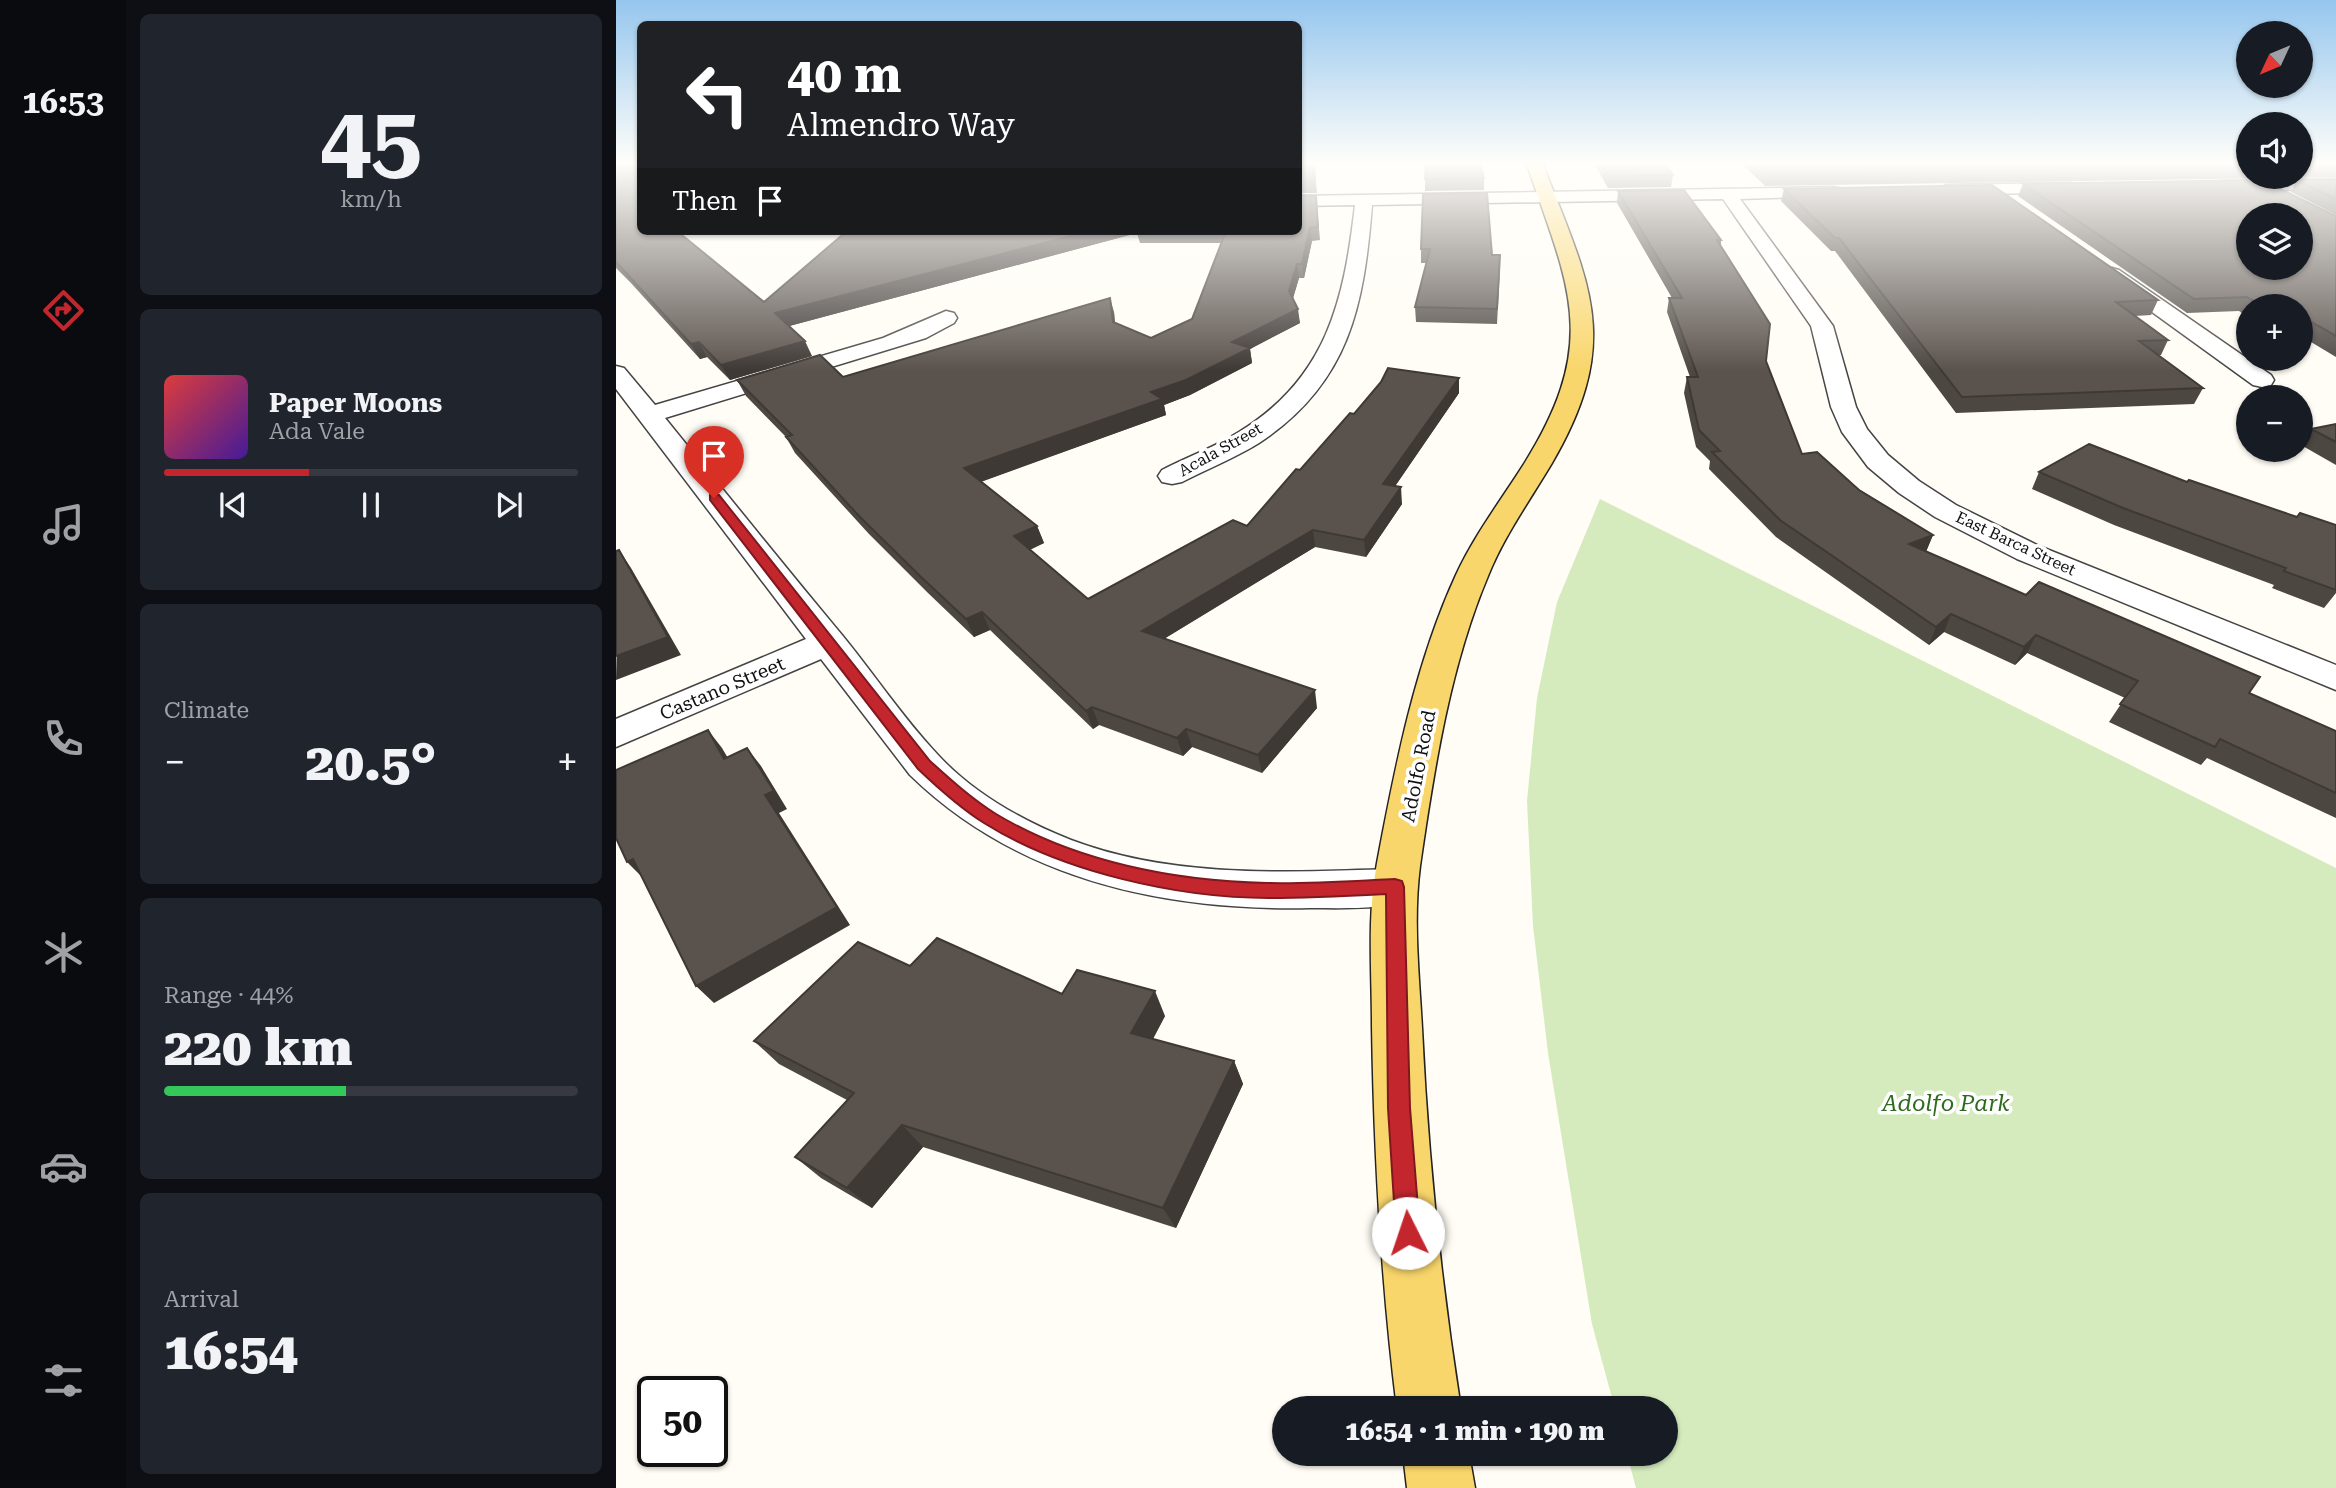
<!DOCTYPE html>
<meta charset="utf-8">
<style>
:root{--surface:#171b24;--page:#20242c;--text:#f1f3f6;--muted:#9ea1a6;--line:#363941;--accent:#c4262e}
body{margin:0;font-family:"Roboto Serif",serif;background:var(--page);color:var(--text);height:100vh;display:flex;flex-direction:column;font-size:26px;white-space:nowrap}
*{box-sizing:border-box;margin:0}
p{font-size:23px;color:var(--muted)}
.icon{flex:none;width:38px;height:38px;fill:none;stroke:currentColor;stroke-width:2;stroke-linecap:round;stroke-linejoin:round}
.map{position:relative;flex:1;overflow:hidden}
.details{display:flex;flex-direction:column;gap:14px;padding:14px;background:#0d0f14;width:490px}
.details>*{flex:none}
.banner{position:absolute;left:21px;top:21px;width:665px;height:214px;border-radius:10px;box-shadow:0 2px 5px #0004;background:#202124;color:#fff;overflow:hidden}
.needle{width:46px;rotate:226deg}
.tools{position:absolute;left:1620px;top:21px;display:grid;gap:14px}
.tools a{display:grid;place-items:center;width:77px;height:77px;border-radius:50%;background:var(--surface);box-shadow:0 2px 5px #0004;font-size:35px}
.speed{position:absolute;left:21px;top:1376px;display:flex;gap:14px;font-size:35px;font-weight:700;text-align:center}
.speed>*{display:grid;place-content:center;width:91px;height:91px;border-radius:50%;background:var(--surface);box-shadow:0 2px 5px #0004;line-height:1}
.speed .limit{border:4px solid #111;border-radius:10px;background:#fff;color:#111}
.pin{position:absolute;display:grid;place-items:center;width:60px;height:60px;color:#fff;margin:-72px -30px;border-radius:50% 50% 50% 0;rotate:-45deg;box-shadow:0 0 7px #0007}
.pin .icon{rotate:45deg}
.me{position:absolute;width:77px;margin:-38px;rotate:356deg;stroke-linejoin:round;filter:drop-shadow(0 0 5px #0008)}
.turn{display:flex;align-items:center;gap:24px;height:147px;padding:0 35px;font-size:32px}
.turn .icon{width:91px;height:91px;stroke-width:2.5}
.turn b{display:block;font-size:49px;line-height:60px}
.then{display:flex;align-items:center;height:66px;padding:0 35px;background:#0003;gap:14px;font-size:26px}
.big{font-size:52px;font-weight:800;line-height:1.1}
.details .tile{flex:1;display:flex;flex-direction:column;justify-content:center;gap:10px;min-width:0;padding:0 24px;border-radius:10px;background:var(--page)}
.details .dial{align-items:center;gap:0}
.dial b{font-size:91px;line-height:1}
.song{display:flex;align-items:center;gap:21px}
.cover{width:84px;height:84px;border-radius:10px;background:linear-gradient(135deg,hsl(0 70% 55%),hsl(260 70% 35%))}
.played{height:7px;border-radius:4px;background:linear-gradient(90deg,var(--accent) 35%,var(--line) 35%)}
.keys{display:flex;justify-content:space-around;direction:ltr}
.heat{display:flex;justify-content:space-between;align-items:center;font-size:38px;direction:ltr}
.charge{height:10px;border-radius:5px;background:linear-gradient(90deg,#34c759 44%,var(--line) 0)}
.trip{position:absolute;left:656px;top:1396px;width:406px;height:70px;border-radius:35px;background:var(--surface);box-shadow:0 2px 5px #0004;font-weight:800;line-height:70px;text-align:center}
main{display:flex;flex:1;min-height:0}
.tabs{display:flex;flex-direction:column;width:126px;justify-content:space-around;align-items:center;background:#090b0e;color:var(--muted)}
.tabs .icon{width:49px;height:49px}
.tabs .current{color:var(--accent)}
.tabs b{font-size:32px;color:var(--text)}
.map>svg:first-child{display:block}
.green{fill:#d5ebbd}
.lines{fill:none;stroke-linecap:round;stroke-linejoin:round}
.minor-casing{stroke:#444;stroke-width:3}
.major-casing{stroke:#222;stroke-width:3}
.minor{fill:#fff;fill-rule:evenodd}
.major{fill:#f9d66b;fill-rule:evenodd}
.wall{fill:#4d4742}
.shaded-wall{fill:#3f3936}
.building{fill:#5a524d;stroke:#3f3936;stroke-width:2;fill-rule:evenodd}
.route{fill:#c4262e;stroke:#7f191e;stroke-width:2}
.labels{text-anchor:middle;stroke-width:7;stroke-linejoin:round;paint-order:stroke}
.far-street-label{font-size:16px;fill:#111;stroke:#fff}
.street-label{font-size:19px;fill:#111;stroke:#fff}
.near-park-label{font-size:23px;font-style:italic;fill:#2f6b1f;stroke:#fff}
</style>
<main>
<nav class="tabs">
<b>16:53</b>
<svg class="icon current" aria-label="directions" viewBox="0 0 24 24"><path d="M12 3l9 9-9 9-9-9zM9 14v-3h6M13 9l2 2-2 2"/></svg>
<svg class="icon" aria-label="music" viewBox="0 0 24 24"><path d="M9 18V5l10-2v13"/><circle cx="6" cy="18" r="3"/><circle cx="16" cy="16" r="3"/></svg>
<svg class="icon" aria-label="phone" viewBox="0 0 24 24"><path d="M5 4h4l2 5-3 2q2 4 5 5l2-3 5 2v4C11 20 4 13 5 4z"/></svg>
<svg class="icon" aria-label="climate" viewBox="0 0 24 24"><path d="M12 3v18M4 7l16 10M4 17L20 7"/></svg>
<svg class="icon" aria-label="car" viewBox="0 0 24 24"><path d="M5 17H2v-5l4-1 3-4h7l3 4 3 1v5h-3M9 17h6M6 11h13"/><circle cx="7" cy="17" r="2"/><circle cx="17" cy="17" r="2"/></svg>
<svg class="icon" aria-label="filters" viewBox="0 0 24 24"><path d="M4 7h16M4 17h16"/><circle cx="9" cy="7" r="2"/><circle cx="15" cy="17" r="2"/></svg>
</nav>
<section class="details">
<div class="tile dial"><b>45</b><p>km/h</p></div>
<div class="tile">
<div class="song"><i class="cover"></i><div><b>Paper Moons</b><p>Ada Vale</p></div></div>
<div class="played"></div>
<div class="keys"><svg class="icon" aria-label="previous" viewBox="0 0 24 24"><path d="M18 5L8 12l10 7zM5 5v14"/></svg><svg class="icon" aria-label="pause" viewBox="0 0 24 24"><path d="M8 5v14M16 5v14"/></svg><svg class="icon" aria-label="next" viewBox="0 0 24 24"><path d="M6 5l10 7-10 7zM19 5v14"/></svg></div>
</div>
<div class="tile"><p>Climate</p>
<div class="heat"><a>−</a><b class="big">20.5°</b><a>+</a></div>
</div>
<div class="tile"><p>Range · 44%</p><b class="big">220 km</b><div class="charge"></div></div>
<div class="tile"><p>Arrival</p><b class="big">16:54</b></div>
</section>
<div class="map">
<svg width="1720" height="1488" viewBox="0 0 1720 1488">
<rect width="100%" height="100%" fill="#fffdf5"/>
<path class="green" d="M984,499L1720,868V1488H1020L1011,1454H1050V1409H999L976,1324L932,1053L917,926L911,801L921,698L941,602Z"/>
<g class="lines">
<g class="minor-casing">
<path id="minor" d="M1720,179V189L1603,191L1595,186L1603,181Z
M1455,183L1463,188L1461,192L1330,195L1322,190L1330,185Z
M1217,187L1223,188L1225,192L1223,196L1124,199L1217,326L1240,407L1251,429L1272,455L1303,481L1340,505L1423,546L1720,665V690L1401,559L1319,517L1283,493L1252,467L1226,432L1215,407L1195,326L1107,199L756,205C748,305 734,383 643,443C619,458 591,469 566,482L556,484L546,482L542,476L546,470C571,457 599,447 623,432C711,378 728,301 739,205L682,206V196Z
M1496,268L1503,270L1655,375L1658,380L1655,385L1646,387L1637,385L1489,278L1486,274L1489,270Z
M330,311L338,313L341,318L338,323L310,338L49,418C108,491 167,564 226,635C258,674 287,718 322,755C357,793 407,821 455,840C558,879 671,872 779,869L795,874L801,887L795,900C764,910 726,908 694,908C547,911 402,880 294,775L205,659L0,747V719L190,639L0,389V366L8,368L39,405L267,338Z"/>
</g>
<g class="major-casing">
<path id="major" d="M910,162H926C973,284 1008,339 936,463C914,500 888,536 872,576C834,666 818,769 804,866C797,920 803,974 806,1028C812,1156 825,1282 845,1409H781C765,1281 758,1154 756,1026C756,971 751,917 761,863C779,767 799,664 840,575C858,536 885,500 908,464C985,341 953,287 910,162Z
M787,1454H853L859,1488H791Z"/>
</g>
<use href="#minor" class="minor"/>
<use href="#major" class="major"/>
</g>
<path class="wall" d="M682,162H698L701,193H682Z
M979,162H1047L1057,175L1055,187L992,188L979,165Z
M1124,162H1633V177H1685V162H1720V177L1149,186Z
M0,164L24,231L148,302L231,231H682L700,196L704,240L696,241L688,278H683L677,298L684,323L634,349L636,363L574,395L548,405L550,415L365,482L421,526L428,543L414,550L472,599L631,526L738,414L843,378V393L779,486L786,504L750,557L699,547L548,639L701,708L646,773L576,747L567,756L483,725L477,729L374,630L358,637L312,593L253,534L179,453L170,437L130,396L121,380L227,377L498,312L499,323L535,338L576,319L605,243H524L521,233L173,326L196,356L114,380L91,357L84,359L14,282L0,268Z
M868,178V190L809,191V179Z
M1681,180H1720V215L1675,192Z
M1407,184L1720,216V357L1685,336V306H1633V318L1623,311L1571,313L1402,196Z
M1168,189L1542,300L1535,315L1519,316L1552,340L1545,355H1542L1587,388L1578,404L1340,413L1219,251H1215L1165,201Z
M1002,191L1105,240V246L1186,454L1317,535L1310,551L1720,731V818L1591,758L1585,765L1493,722L1509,698L1411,653L1399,665L1328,632L1313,645L1160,537L1093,469L1094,461L1080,447L1068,393L1071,377H1074L1051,312L1053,298H1056L1001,203Z
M807,194L876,255L884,269L881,324L800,322L799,307L811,263H805V249Z
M1720,424V465L1685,445V444L1695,429Z
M1423,472L1571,482L1681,517L1720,525V593L1708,608L1656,588L1658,585L1498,525L1416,489Z
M294,966L446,994L549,1016L537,1039L618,1061L627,1084L560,1228L307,1147L256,1208L205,1178L179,1157L231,1100L163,1064L138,1041Z"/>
<path class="shaded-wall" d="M694,228L696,241L688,278L686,264Z
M474,231H520L521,233L166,328L159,313Z
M681,264L683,278L675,305L673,291Z
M494,298L498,312L500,337L497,322Z
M682,309L684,323L634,349L636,363L574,395L548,405L550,415L355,485L348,468L535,392L616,342Z
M189,341L196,356L114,380L105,365Z
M83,342L91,357L84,359L75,344Z
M843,378V393L769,501L767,484Z
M785,487L786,504L750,557L748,540Z
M421,526L428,543L405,553L398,536Z
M697,530L699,547L531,649L526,631Z
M1317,535L1310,552L1293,544Z
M3,550L15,568L65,655L0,680Z
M366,612L374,630L358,637L350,619Z
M1335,614L1328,632L1313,645L1320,627Z
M1420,635L1411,653L1399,665L1408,647Z
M699,690L701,708L646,773L642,755Z
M476,707L483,725L477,729L470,711Z
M570,729L576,747L567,756L561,738Z
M92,730L106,748L123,777L108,759Z
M131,748L145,766L171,809L163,813L234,925L98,1003L80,986Z
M17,859L29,880L11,862Z
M539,991L549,1016L527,1057L515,1033Z
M618,1061L627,1084L560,1228L547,1208Z
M286,1125L307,1147L256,1208L231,1188Z"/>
<path class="building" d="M682,162H698L699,181H682Z
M810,162H864L868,178L809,179Z
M985,162H1047L1057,175L993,176Z
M1138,162H1633V167L1151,174Z
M1685,162H1720V165L1685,166Z
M0,164H24V231H61L148,302L231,231H474L159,313L189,341L105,365L83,342L75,344L0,262Z
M1646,180L1720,216V336L1692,320L1685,321V306H1646L1631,297L1578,299L1407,184ZM1633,215H1685V268H1633Z
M1681,180H1720V199Z
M1376,185L1542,300L1500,302L1552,340L1523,341L1587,388L1346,397L1223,238H1219L1168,189Z
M1068,190L1105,240H1101L1154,324L1150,361L1186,454L1201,452L1243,490L1317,535L1293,544L1410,595L1423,582L1644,677L1633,693L1720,731V793L1604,739L1599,747L1504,704L1522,681L1420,635L1408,647L1335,614L1320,627L1164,520L1096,452L1104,451L1083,430L1071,377H1082L1053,298H1066L1002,191Z
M871,193L876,255H884L881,309L799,307L814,249H805L807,194Z
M682,195L700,196L702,227L694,228L686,264H681L673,291L682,309L616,342L634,348L570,380L535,392L546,399L348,468L421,526L398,536L472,599L617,520L631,526L680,469L684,470L734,413L738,414L765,382L772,368L843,378L767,484L785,487L748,540L697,530L526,631L699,690L642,755L570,729L561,738L476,707L470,711L366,612L350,619L304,576L244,517L170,437L176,435L121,380L204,355L227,377L494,298L497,322L535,338L576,319L610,231H682Z
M1720,424V442L1695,429Z
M1473,444L1571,482L1573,480L1681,517L1684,513L1720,525V590L1668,571L1670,568L1507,508L1423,472Z
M3,550L52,637L0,656V551Z
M92,730L108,759L131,748L158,791L149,795L221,907L80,986L17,859L11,862L0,838V770Z
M321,938L446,994L461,970L539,991L515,1033L618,1061L547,1208L286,1125L231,1188L179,1157L238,1093L138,1041L242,942L294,966Z"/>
<linearGradient id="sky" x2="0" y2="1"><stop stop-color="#95c6ee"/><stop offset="0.44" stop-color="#fffefa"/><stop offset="1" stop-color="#fffefa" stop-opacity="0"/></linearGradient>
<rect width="1720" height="371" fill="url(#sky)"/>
<path class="route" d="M94,495H103L314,761C335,780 356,799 380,814C460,862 559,881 651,883C694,884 737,881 779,879L786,881L788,887L794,1108L804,1233L801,1241L792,1244L784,1241L780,1233L772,1108L770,894C731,896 692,898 653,898C562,898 446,872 368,823C344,808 323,789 302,769L94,500Z"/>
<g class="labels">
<g class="far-street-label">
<text transform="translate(604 449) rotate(-29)" y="6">Acala Street</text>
<text transform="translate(1400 543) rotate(25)" y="6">East Barca Street</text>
</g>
<g class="street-label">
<text transform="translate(106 688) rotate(-23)" y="7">Castano Street</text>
<text transform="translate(802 766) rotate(-79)" y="7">Adolfo Road</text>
</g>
<g class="near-park-label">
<text x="1330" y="1111">Adolfo Park</text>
</g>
</g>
</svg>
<div class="tools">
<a><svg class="needle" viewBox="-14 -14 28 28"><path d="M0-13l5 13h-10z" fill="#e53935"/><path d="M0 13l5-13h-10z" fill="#9ea1a6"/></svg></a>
<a><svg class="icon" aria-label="sound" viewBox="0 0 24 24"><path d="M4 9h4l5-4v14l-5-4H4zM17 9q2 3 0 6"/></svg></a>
<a><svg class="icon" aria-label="layers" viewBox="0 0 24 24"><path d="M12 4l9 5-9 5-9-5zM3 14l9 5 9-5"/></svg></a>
<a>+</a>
<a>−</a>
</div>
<div class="speed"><div class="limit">50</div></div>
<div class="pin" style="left:98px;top:498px;background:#d93025"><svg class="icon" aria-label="arrive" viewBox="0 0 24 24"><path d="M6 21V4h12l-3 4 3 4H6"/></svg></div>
<svg class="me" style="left:792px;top:1233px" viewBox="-20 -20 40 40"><circle r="19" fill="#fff"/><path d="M0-13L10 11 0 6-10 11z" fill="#c4262e"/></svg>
<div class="trip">16:54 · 1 min · 190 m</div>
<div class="banner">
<div class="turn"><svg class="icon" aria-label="left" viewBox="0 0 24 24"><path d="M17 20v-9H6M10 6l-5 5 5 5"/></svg><div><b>40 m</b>Almendro Way</div></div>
<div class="then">Then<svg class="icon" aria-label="arrive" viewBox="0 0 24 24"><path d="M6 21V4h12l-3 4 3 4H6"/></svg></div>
</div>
</div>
</main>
